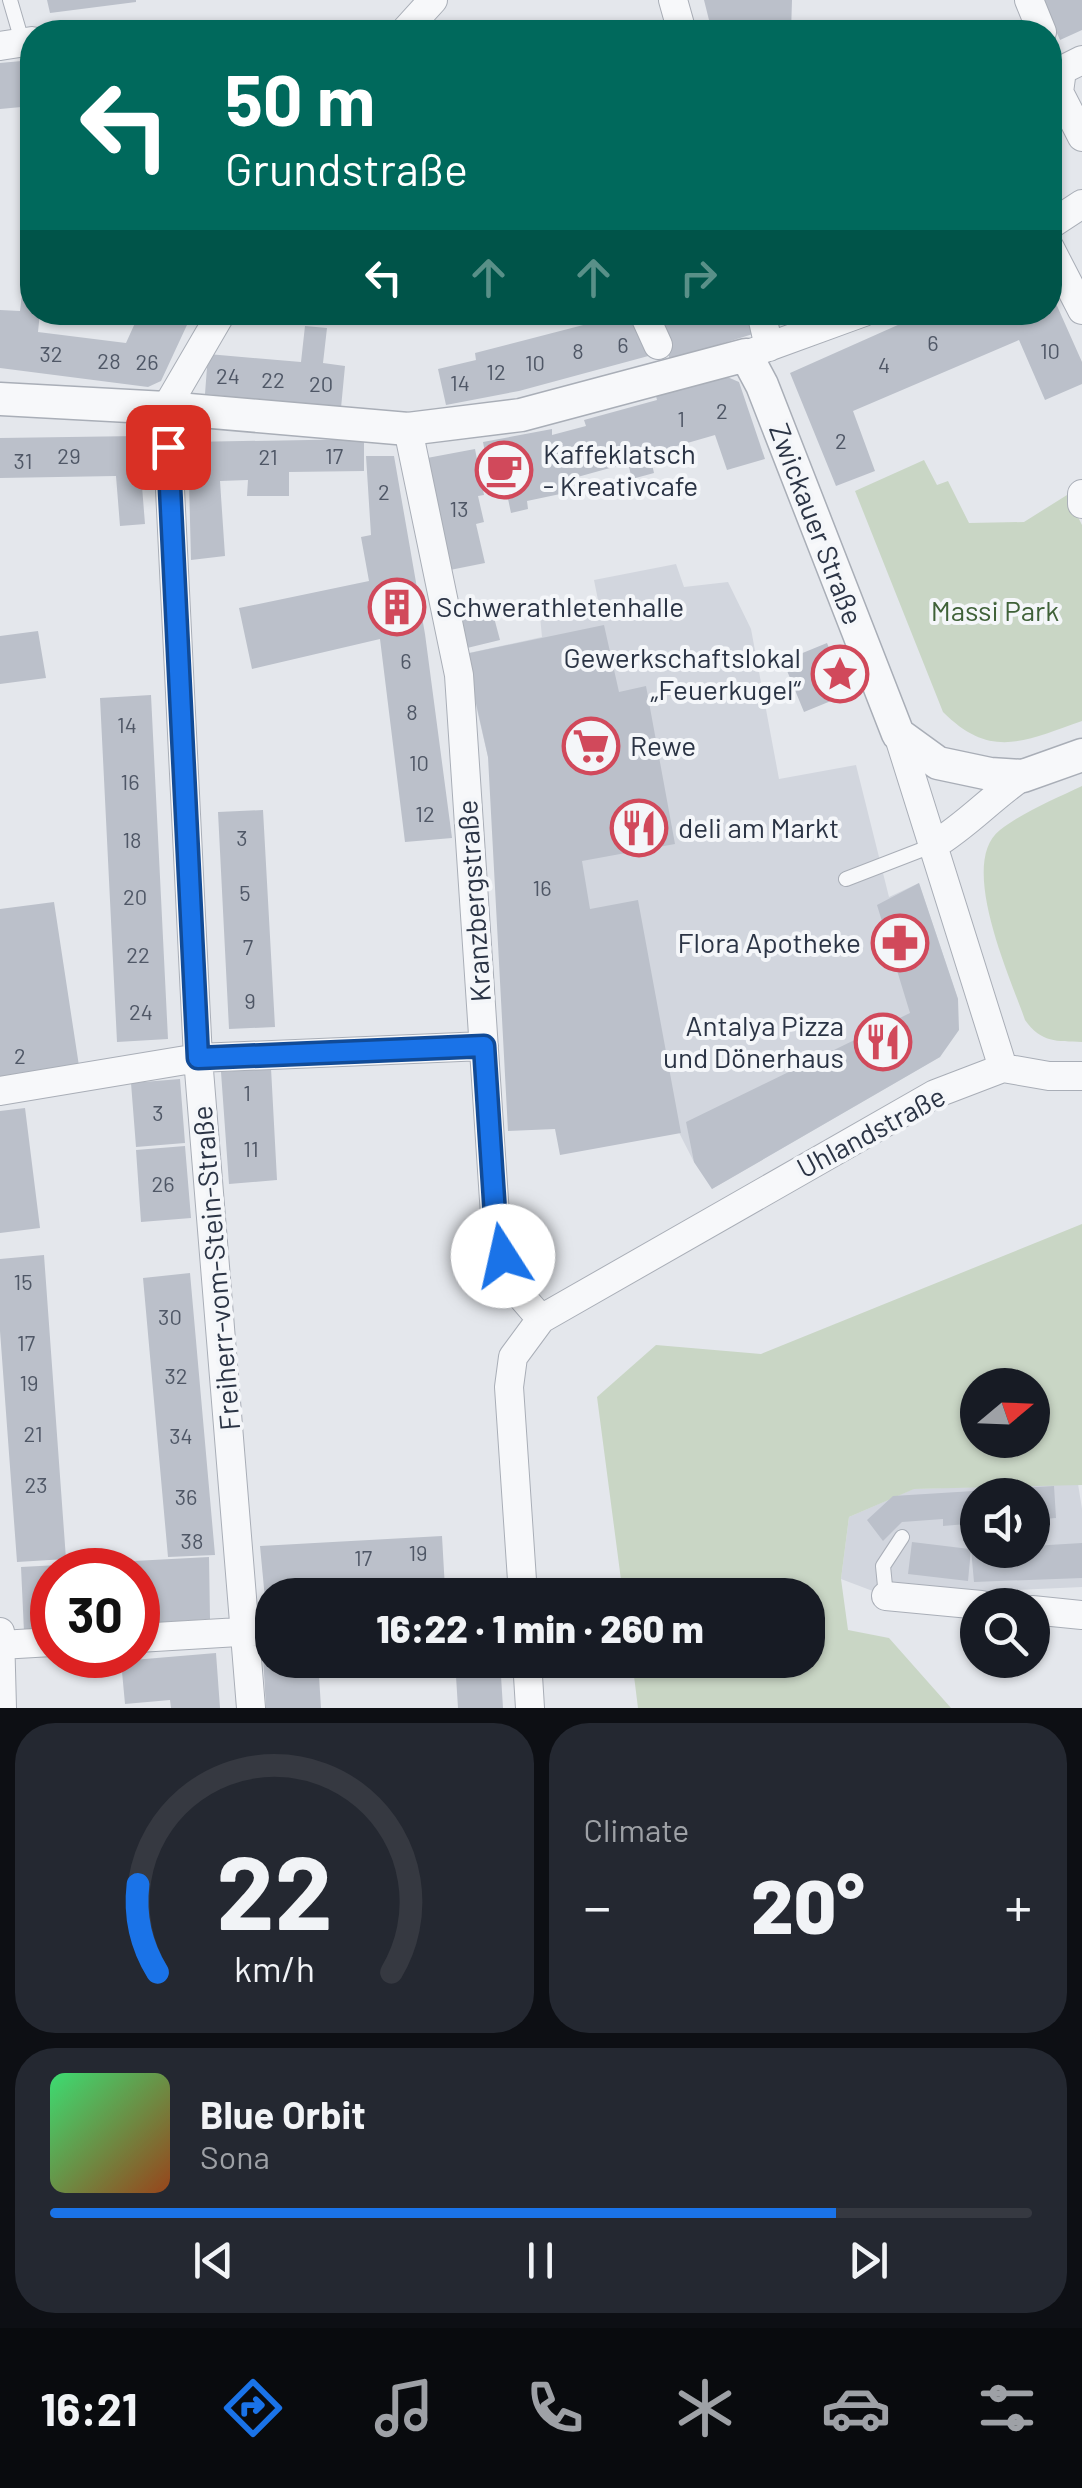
<!DOCTYPE html>
<meta charset="utf-8">
<style>
:root{--surface:#171b24;--page:#242831;--text:#f1f3f6;--muted:#9ea1a6;--line:#363941;--accent:#1a73e8}
body{margin:0;font-family:Barlow,sans-serif;background:var(--page);color:var(--text);height:100vh;display:flex;flex-direction:column;font-size:38px;white-space:nowrap}
*{box-sizing:border-box;margin:0}
p{font-size:32px;color:var(--muted)}
.icon{flex:none;width:55px;height:55px;fill:none;stroke:currentColor;stroke-width:2;stroke-linecap:round;stroke-linejoin:round}
.map{position:relative;height:1708px;overflow:hidden}
.sheet{display:flex;flex-direction:column;gap:15px;padding:15px;background:#0d0f14;flex:1}
.sheet>*{flex:none}
.banner{position:absolute;left:20px;top:20px;width:1042px;height:305px;border-radius:40px;box-shadow:0 2px 8px #0004;background:#00695c;color:#fff;overflow:hidden}
.needle{width:65px;rotate:71deg}
.buttons{position:absolute;left:960px;top:1368px;display:grid;gap:20px}
.buttons a{display:grid;place-items:center;width:90px;height:90px;border-radius:50%;background:var(--surface);box-shadow:0 2px 8px #0004;font-size:50px}
.speed{position:absolute;left:30px;top:1548px;display:flex;gap:20px;font-size:50px;font-weight:700;text-align:center}
.speed>*{display:grid;place-content:center;width:130px;height:130px;border-radius:50%;background:var(--surface);box-shadow:0 2px 8px #0004;line-height:1}
.speed .limit{border:15px solid #d22;background:#fff;color:#111}
.pin{position:absolute;display:grid;place-items:center;width:85px;height:85px;color:#fff;margin:-42px;border-radius:20px;box-shadow:0 5px 15px #0006}
.me{position:absolute;width:110px;margin:-55px;rotate:350deg;stroke-linejoin:round;filter:drop-shadow(0 0 8px #0008)}
.turn{display:flex;align-items:center;gap:35px;height:210px;padding:0 40px;font-size:45px}
.turn .icon{width:130px;height:130px;stroke-width:2.5}
.turn b{display:block;font-size:70px;line-height:85px}
.lanes{display:flex;align-items:center;height:95px;padding:0 40px;background:#0003;justify-content:center;gap:50px;direction:ltr}
.lanes .off{opacity:.35}
.big{font-size:75px;font-weight:800;line-height:1.1}
.sheet .widget{flex:1;display:flex;flex-direction:column;justify-content:center;gap:15px;min-width:0;padding:0 35px;border-radius:40px;background:var(--page)}
.sheet .dial{align-items:center;gap:0}
.dial svg{height:260px;overflow:visible;fill:none;stroke:var(--line);stroke-width:7;stroke-linecap:round;text-anchor:middle}
.dial text{fill:var(--text);stroke:none}
.song{display:flex;align-items:center;gap:30px}
.cover{width:120px;height:120px;border-radius:15px;background:linear-gradient(135deg,hsl(140 70% 55%),hsl(20 70% 35%))}
.played{height:10px;border-radius:5px;background:linear-gradient(90deg,var(--accent) 80%,var(--line) 80%)}
.keys{display:flex;justify-content:space-around;direction:ltr}
.heat{display:flex;justify-content:space-between;align-items:center;font-size:55px;direction:ltr}
.sheet .tiles{flex:1;display:grid;gap:15px;grid-template-columns:1fr 1fr}
.widget:last-child{grid-column:span 2}
.trip{position:absolute;left:255px;top:1578px;width:570px;height:100px;border-radius:40px;background:var(--surface);box-shadow:0 2px 8px #0004;font-weight:800;line-height:100px;text-align:center}
.dock{display:flex;height:160px;justify-content:space-around;align-items:center;background:#090b0e;color:var(--muted)}
.dock .icon{width:70px;height:70px}
.dock .on{color:var(--accent)}
.dock b{font-size:45px;color:var(--text)}
.map>svg:first-child{display:block}
.built{fill:#d2d6de;fill-rule:evenodd}
.green{fill:#c9d6c5;fill-rule:evenodd}
.building{fill:#bbc0ca}
.lines{fill:none;stroke-linecap:round;stroke-linejoin:round}
.service-casing{stroke:#a9aeb7;stroke-width:16}
.minor-casing{stroke:#a9aeb7;stroke-width:30}
.tertiary-casing{stroke:#a9aeb7;stroke-width:35}
.service{stroke:#f7f8fa;stroke-width:14}
.minor{stroke:#f7f8fa;stroke-width:28}
.tertiary{stroke:#f7f8fa;stroke-width:32}
.route-casing{stroke:#114b97;stroke-width:25}
.route{stroke:#1a73e8;stroke-width:18}
.labels{text-anchor:middle;stroke-width:8;stroke-linejoin:round;paint-order:stroke}
.number-label{font-size:22px;fill:#4f5766}
.poi-label{font-size:28px;fill:#2b3445;stroke:#f4f6f9;text-anchor:start}
.street-label{font-size:28px;fill:#2b3445;stroke:#f4f6f9}
.park-label{font-size:28px;fill:#3f6138;stroke:#f4f6f9}
</style>
<div class="map">
<svg width="1082" height="1708" viewBox="0 0 1082 1708">
<rect width="100%" height="100%" fill="#e4e7ec"/>
<path class="built" d="M676,564L684,587L728,582L751,629L779,779L856,765L889,897L919,883L958,999L940,1057L712,1189L694,1162L488,757L464,654L542,637L540,616L599,605L594,580Z
M1078,1484L1082,1509V1587L886,1596L841,1579L849,1517L913,1489ZM978,1495H1032V1550H978Z"/>
<path class="green" d="M924,460L937,485L948,481L969,523L1024,522L1067,495L1082,525V721C1026,740 992,761 943,712L855,491Z
M1082,786V1042C1057,1041 1041,1043 1025,1020C1011,979 957,863 1000,830C1023,812 1055,799 1082,786Z
M1082,1224V1485L914,1489L849,1517L841,1579L848,1630L889,1638L951,1708H638L632,1660H808V1595H623L597,1397L656,1345L761,1354ZM978,1385H1032V1440H978Z"/>
<path class="building" d="M47,0H136V2L50,13Z
M704,0H792L791,32H712Z
M1042,0H1082V30L1060,40Z
M32,60V106L0,109V63Z
M23,285L32,286V312H40L38,332L126,343L140,312H193L161,381L148,387L0,368V310L20,311Z
M1050,290L1082,362V384L1045,400L1019,340L853,411L875,471L836,486L790,373L927,312H1050Z
M589,312H637L652,355L519,391L446,405L438,369L476,360L475,353L591,323Z
M655,312H750L756,333L670,360Z
M305,326L327,328L323,363L345,366L341,408L205,394L208,354L301,362Z
M725,376L739,382L765,459L727,470L715,435L670,448L672,454L651,460L654,473L632,479L628,463L563,481L565,493L527,501L528,509L511,513L507,494L493,497L483,442L552,429V435L586,426L584,420L657,400L656,396Z
M138,436L145,524L120,526L116,476L0,478V438Z
M364,439V471L289,472V496H247L248,480L220,481L225,556L191,560L188,442Z
M475,449L484,495L478,496L484,522L476,524L485,563L450,570L427,458Z
M366,456H394L425,634L452,838L405,842L380,639L252,669L239,608L369,581L361,537L371,535Z
M492,610L500,640L463,649L455,619Z
M604,625L619,692L646,686L675,844L582,861L590,909L638,900L681,1133L560,1155L555,1129L508,1131L488,757L465,654Z
M38,631L46,678L0,684V636Z
M827,643L848,694L804,712L783,661Z
M151,695L168,1039L117,1042L100,698Z
M263,810L275,1027L229,1029L218,812Z
M919,883L958,999L959,1030L940,1057L712,1189L694,1162L686,1122L910,1013L877,905Z
M54,902L79,1066L0,1078V909Z
M271,1068L277,1180L229,1184L221,1072Z
M180,1079L185,1143L136,1147L131,1083Z
M25,1108L40,1228L0,1233V1111Z
M185,1146L191,1218L141,1222L136,1150Z
M44,1255L66,1559L17,1562L0,1331V1259Z
M190,1273L215,1555L168,1557L143,1278Z
M1054,1486L1056,1518L1032,1520V1495H978V1523L943,1526V1519L902,1522L883,1541L867,1520L893,1496Z
M442,1536L445,1589L272,1595V1599H265L260,1546Z
M912,1542L978,1550H1032V1546L1082,1543V1578L974,1582L971,1549L968,1581L908,1574Z
M209,1557L210,1619L138,1624V1570H52V1630L24,1632L21,1567Z
M601,1583V1595H548L547,1587Z
M216,1653L220,1708H171L170,1700L125,1704L121,1661Z
M272,1655V1660H318L321,1708H266L263,1656Z
M455,1660H500L503,1708H458Z"/>
<g class="lines">
<g class="service-casing">
<path id="service" d="M10,0L22,41
M846,879L934,845
M886,1596L883,1566L902,1537"/>
</g>
<g class="minor-casing">
<path id="minor" d="M673,0L682,32
M1029,0L1042,32
M404,32L433,0
M0,46L32,41
M1082,60L1062,70L1059,92L1082,137
M1050,225L1082,204
M1050,248L1082,310
M222,312L166,408L198,1058L251,1708
M643,312L658,345
M761,312L769,347
M746,355L864,312
M408,429L459,675L496,1230L509,1282L541,1319
M1082,494V504
M898,734L1003,1068
M934,845C966,826 992,797 1023,776
M1003,1068L1049,1076H1082
M0,1091L198,1058L484,1046
M523,1595L509,1387L513,1357L541,1319L935,1094L1003,1068
M886,1596L981,1605
M1032,1610L1082,1615
M0,1632L2,1708
M138,1638L272,1630
M0,1645L52,1642
M527,1660L530,1708"/>
</g>
<g class="tertiary-casing">
<path id="tertiary" d="M0,399L166,408L408,429L521,415L746,355L762,385L898,734L938,763L990,774L1023,776L1082,755"/>
</g>
<use href="#service" class="service"/>
<use href="#minor" class="minor"/>
<use href="#tertiary" class="tertiary"/>
</g>
<g class="lines">
<g class="route-casing">
<path id="route" d="M168,447L198,1058L484,1046L496,1230L503,1256"/>
</g>
<use href="#route" class="route"/>
</g>
<defs>
<g id="cafe-ring" transform="scale(2.875)"><circle r="9.5" fill="#f4f6f9" stroke="#d1495b" stroke-width="1.5"/><path d="M-5.5-4.5H6V0H3Q3 3.5 0 3.5H-2.5Q-5.5 3.5-5.5 0ZM3-3.2v2h1.7v-2ZM-6 4.5H4V6H-6Z" fill="#d1495b"/></g>
<g id="building-ring" transform="scale(2.875)"><circle r="9.5" fill="#f4f6f9" stroke="#d1495b" stroke-width="1.5"/><path d="M-4-6H4V6H1V3H-1V6H-4ZM-2.5-4.3h1.7v1.8h-1.7ZM.8-4.3h1.7v1.8H.8ZM-2.5-1h1.7V.8h-1.7ZM.8-1h1.7V.8H.8Z" fill="#d1495b"/></g>
<g id="sight-ring" transform="scale(2.875)"><circle r="9.5" fill="#f4f6f9" stroke="#d1495b" stroke-width="1.5"/><path d="M0-6L1.8-2.2L6-1.7L2.9 1.2L3.7 5.4L0 3.3L-3.7 5.4L-2.9 1.2L-6-1.7L-1.8-2.2Z" fill="#d1495b"/></g>
<g id="supermarket-ring" transform="scale(2.875)"><circle r="9.5" fill="#f4f6f9" stroke="#d1495b" stroke-width="1.5"/><path d="M-6-5.5h2.5l.6 2H6L4.5 2H-2.5L-4.4-4H-6ZM-1.5 3.2a1.3 1.3 0 1 0 .1 0ZM3 3.2a1.3 1.3 0 1 0 .1 0Z" fill="#d1495b"/></g>
<g id="restaurant-ring" transform="scale(2.875)"><circle r="9.5" fill="#f4f6f9" stroke="#d1495b" stroke-width="1.5"/><path d="M-5-6h1v4h1v-4h1v4h1v-4h1v5L-1.5 .5V6h-2V.5L-5-1ZM5-6V6H3V1.5H1.5Q1.5-4 5-6Z" fill="#d1495b"/></g>
<g id="pharmacy-ring" transform="scale(2.875)"><circle r="9.5" fill="#f4f6f9" stroke="#d1495b" stroke-width="1.5"/><path d="M-2-6h4v4h4v4h-4v4h-4v-4h-4v-4h4Z" fill="#d1495b"/></g>
</defs>
<g fill-rule="evenodd">
<use href="#cafe-ring" x="504" y="470"/>
<use href="#building-ring" x="397" y="607"/>
<use href="#sight-ring" x="840" y="674"/>
<use href="#supermarket-ring" x="591" y="746"/>
<use href="#restaurant-ring" x="639" y="828"/>
<use href="#pharmacy-ring" x="900" y="943"/>
<use href="#restaurant-ring" x="883" y="1042"/>
</g>
<g class="labels">
<g class="number-label">
<text x="933" y="351">6</text>
<text x="623" y="353">6</text>
<text x="578" y="359">8</text>
<text x="1050" y="359">10</text>
<text x="51" y="362">32</text>
<text x="109" y="369">28</text>
<text x="147" y="370">26</text>
<text x="535" y="371">10</text>
<text x="884" y="373">4</text>
<text x="496" y="380">12</text>
<text x="228" y="384">24</text>
<text x="273" y="388">22</text>
<text x="460" y="391">14</text>
<text x="321" y="392">20</text>
<text x="722" y="419">2</text>
<text x="681" y="427">1</text>
<text x="841" y="449">2</text>
<text x="69" y="464">29</text>
<text x="334" y="464">17</text>
<text x="268" y="465">21</text>
<text x="23" y="469">31</text>
<text x="384" y="500">2</text>
<text x="459" y="517">13</text>
<text x="406" y="669">6</text>
<text x="412" y="720">8</text>
<text x="127" y="733">14</text>
<text x="419" y="771">10</text>
<text x="130" y="790">16</text>
<text x="425" y="822">12</text>
<text x="242" y="846">3</text>
<text x="132" y="848">18</text>
<text x="542" y="896">16</text>
<text x="245" y="901">5</text>
<text x="135" y="905">20</text>
<text x="248" y="955">7</text>
<text x="138" y="963">22</text>
<text x="250" y="1009">9</text>
<text x="141" y="1020">24</text>
<text x="20" y="1064">2</text>
<text x="247" y="1101">1</text>
<text x="158" y="1121">3</text>
<text x="251" y="1157">11</text>
<text x="163" y="1192">26</text>
<text x="23" y="1290">15</text>
<text x="170" y="1325">30</text>
<text x="26" y="1351">17</text>
<text x="176" y="1384">32</text>
<text x="29" y="1391">19</text>
<text x="33" y="1442">21</text>
<text x="181" y="1444">34</text>
<text x="36" y="1493">23</text>
<text x="186" y="1505">36</text>
<text x="192" y="1549">38</text>
<text x="418" y="1561">19</text>
<text x="363" y="1566">17</text>
</g>
<g class="poi-label">
<text x="543" y="464">Kaffeklatsch<tspan x="543" dy="32">- Kreativcafe</tspan></text>
<text x="436" y="617">Schwerathletenhalle</text>
<text x="801" y="668" text-anchor="end">Gewerkschaftslokal<tspan x="801" dy="32">„Feuerkugel“</tspan></text>
<text x="630" y="756">Rewe</text>
<text x="678" y="838">deli am Markt</text>
<text x="861" y="953" text-anchor="end">Flora Apotheke</text>
<text x="844" y="1036" text-anchor="end">Antalya Pizza<tspan x="844" dy="32">und Dönerhaus</tspan></text>
</g>
<g class="street-label">
<text transform="translate(816 524) rotate(69)" y="10">Zwickauer Straße</text>
<text transform="translate(474 901) rotate(-94)" y="10">Kranzbergstraße</text>
<text transform="translate(871 1132) rotate(-28)" y="10">Uhlandstraße</text>
<text transform="translate(216 1268) rotate(-95)" y="10">Freiherr-vom-Stein-Straße</text>
</g>
<g class="park-label">
<text x="995" y="621">Massi Park</text>
</g>
</g>
</svg>
<div class="buttons">
<a><svg class="needle" viewBox="-14 -14 28 28"><path d="M0-13l5 13h-10z" fill="#e53935"/><path d="M0 13l5-13h-10z" fill="#9ea1a6"/></svg></a>
<a><svg class="icon" aria-label="sound" viewBox="0 0 24 24"><path d="M4 9h4l5-4v14l-5-4H4zM17 9q2 3 0 6"/></svg></a>
<a><svg class="icon" aria-label="search" viewBox="0 0 24 24"><circle cx="10" cy="10" r="6"/><path d="M15 15l6 6"/></svg></a>
</div>
<div class="speed"><div class="limit">30</div></div>
<div class="pin" style="left:168px;top:447px;background:#d93025"><svg class="icon" aria-label="arrive" viewBox="0 0 24 24"><path d="M6 21V4h12l-3 4 3 4H6"/></svg></div>
<svg class="me" style="left:503px;top:1256px" viewBox="-20 -20 40 40"><circle r="19" fill="#fff"/><path d="M0-13L10 11 0 6-10 11z" fill="#1a73e8"/></svg>
<div class="trip">16:22 · 1 min · 260 m</div>
<div class="banner">
<div class="turn"><svg class="icon" aria-label="left" viewBox="0 0 24 24"><path d="M17 20v-9H6M10 6l-5 5 5 5"/></svg><div><b>50 m</b>Grundstraße</div></div>
<div class="lanes"><svg class="icon" aria-label="left" viewBox="0 0 24 24"><path d="M17 20v-9H6M10 6l-5 5 5 5"/></svg><svg class="icon off" aria-label="ahead" viewBox="0 0 24 24"><path d="M12 20V5M6 11l6-6 6 6"/></svg><svg class="icon off" aria-label="ahead" viewBox="0 0 24 24"><path d="M12 20V5M6 11l6-6 6 6"/></svg><svg class="icon off" aria-label="right" viewBox="0 0 24 24"><path d="M7 20v-9h11M14 6l5 5-5 5"/></svg></div>
</div>
</div>
<section class="sheet">
<div class="tiles">
<div class="widget dial"><svg viewBox="0 0 100 80">
<path d="M14 69A42 42 0 1 1 86 69"/>
<path d="M14 69A42 42 0 0 1 8 42" stroke="#1a73e8"/>
<text x="50" y="56" font-size="32" font-weight="700">22</text>
<text x="50" y="72" font-size="11">km/h</text>
</svg></div>
<div class="widget"><p>Climate</p>
<div class="heat"><a>−</a><b class="big">20°</b><a>+</a></div>
</div>
<div class="widget">
<div class="song"><i class="cover"></i><div><b>Blue Orbit</b><p>Sona</p></div></div>
<div class="played"></div>
<div class="keys"><svg class="icon" aria-label="previous" viewBox="0 0 24 24"><path d="M18 5L8 12l10 7zM5 5v14"/></svg><svg class="icon" aria-label="pause" viewBox="0 0 24 24"><path d="M8 5v14M16 5v14"/></svg><svg class="icon" aria-label="next" viewBox="0 0 24 24"><path d="M6 5l10 7-10 7zM19 5v14"/></svg></div>
</div>
</div>
</section>
<nav class="dock">
<b>16:21</b>
<svg class="icon on" aria-label="directions" viewBox="0 0 24 24"><path d="M12 3l9 9-9 9-9-9zM9 14v-3h6M13 9l2 2-2 2"/></svg>
<svg class="icon" aria-label="music" viewBox="0 0 24 24"><path d="M9 18V5l10-2v13"/><circle cx="6" cy="18" r="3"/><circle cx="16" cy="16" r="3"/></svg>
<svg class="icon" aria-label="phone" viewBox="0 0 24 24"><path d="M5 4h4l2 5-3 2q2 4 5 5l2-3 5 2v4C11 20 4 13 5 4z"/></svg>
<svg class="icon" aria-label="climate" viewBox="0 0 24 24"><path d="M12 3v18M4 7l16 10M4 17L20 7"/></svg>
<svg class="icon" aria-label="car" viewBox="0 0 24 24"><path d="M5 17H2v-5l4-1 3-4h7l3 4 3 1v5h-3M9 17h6M6 11h13"/><circle cx="7" cy="17" r="2"/><circle cx="17" cy="17" r="2"/></svg>
<svg class="icon" aria-label="filters" viewBox="0 0 24 24"><path d="M4 7h16M4 17h16"/><circle cx="9" cy="7" r="2"/><circle cx="15" cy="17" r="2"/></svg>
</nav>
